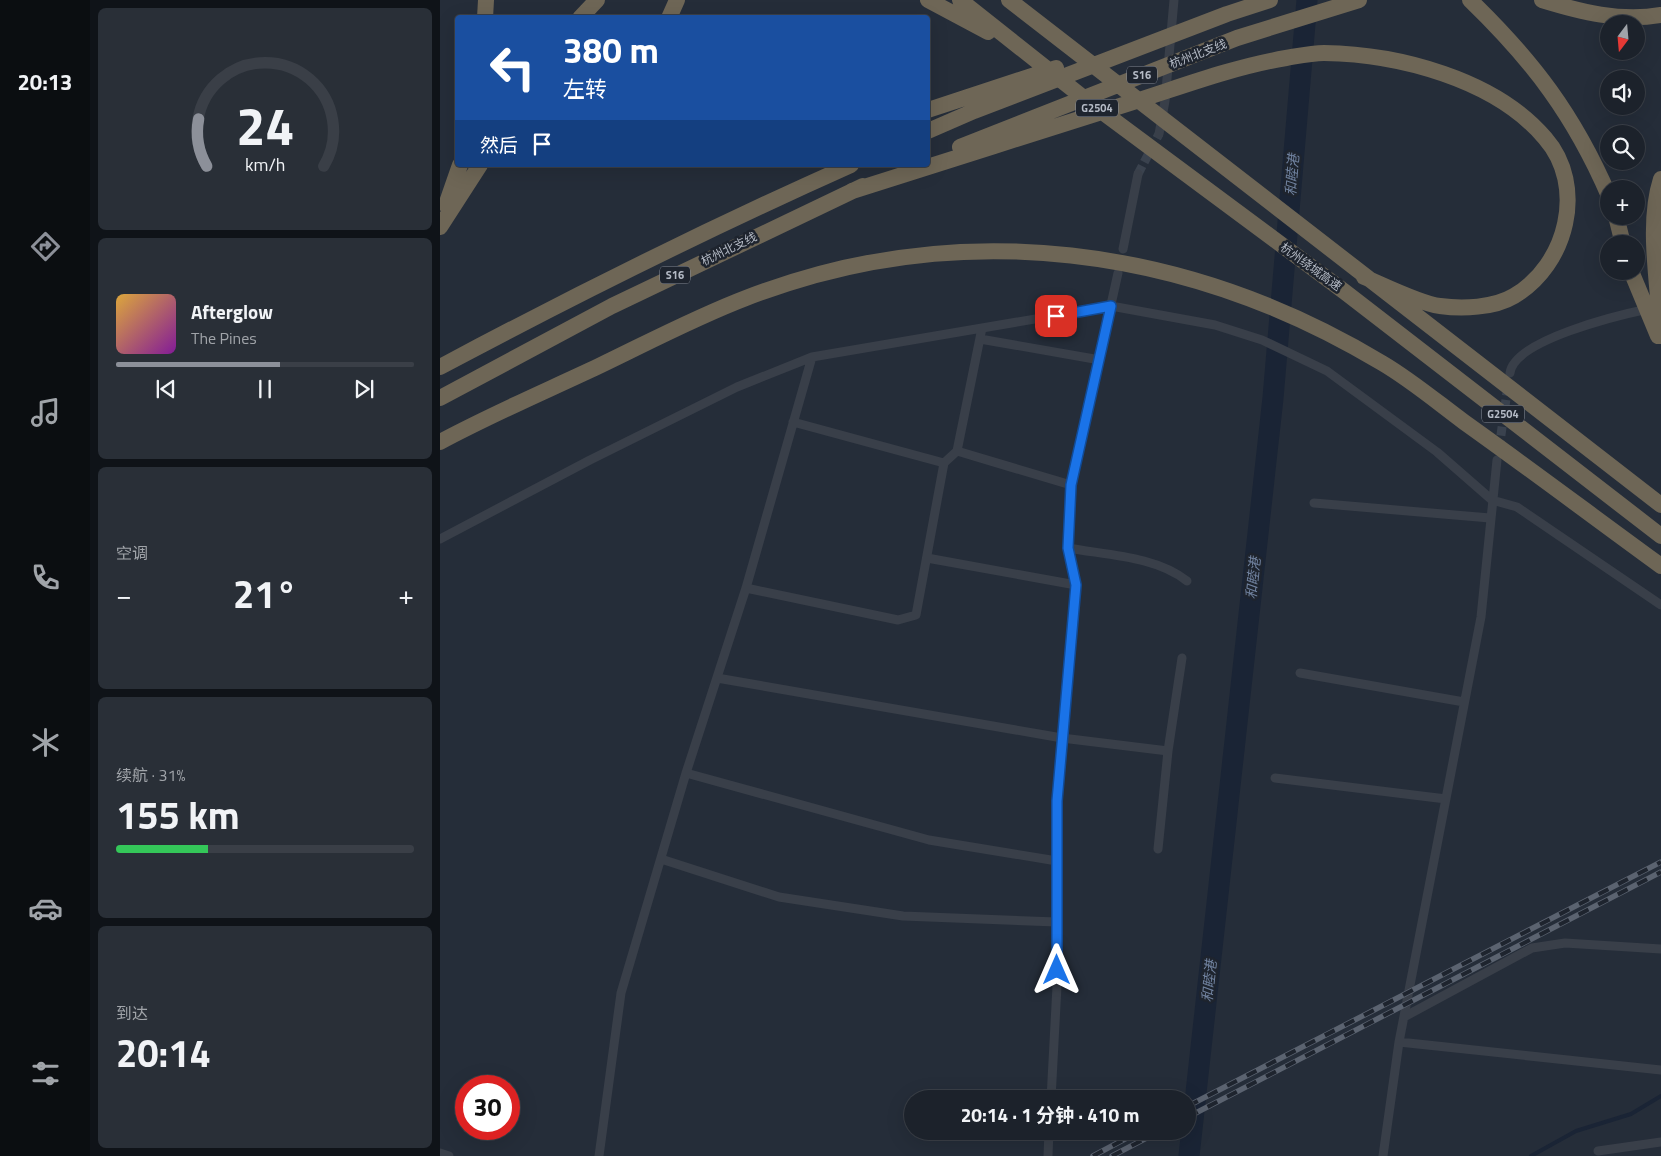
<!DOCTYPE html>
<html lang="zh">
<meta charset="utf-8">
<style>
:root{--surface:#1c222b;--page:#292f37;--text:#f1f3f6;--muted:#a0a4a9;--line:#3a3f47;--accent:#8c9099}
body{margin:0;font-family:"Titillium Web","Noto Sans SC",sans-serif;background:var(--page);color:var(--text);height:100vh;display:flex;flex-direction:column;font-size:19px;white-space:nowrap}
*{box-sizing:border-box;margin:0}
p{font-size:16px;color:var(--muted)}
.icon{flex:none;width:28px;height:28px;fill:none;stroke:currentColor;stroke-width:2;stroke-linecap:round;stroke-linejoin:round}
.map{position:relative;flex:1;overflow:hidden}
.sheet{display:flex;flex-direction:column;gap:8px;padding:8px;background:#0f1318;width:350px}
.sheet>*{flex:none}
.hud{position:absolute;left:15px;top:15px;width:475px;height:152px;border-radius:5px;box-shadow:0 5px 20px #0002,0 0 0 1px var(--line);background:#1a4fa0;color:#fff;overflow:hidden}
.needle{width:32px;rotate:196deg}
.buttons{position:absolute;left:1160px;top:15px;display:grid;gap:10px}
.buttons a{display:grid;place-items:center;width:45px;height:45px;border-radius:50%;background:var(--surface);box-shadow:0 5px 20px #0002,0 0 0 1px var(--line);font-size:25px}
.speed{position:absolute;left:15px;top:1075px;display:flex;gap:10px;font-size:25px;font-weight:700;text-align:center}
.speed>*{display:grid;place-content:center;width:65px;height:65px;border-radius:50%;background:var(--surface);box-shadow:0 5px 20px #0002,0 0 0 1px var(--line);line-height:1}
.speed .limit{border:8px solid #d22;background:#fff;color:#111}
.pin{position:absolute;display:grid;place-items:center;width:42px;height:42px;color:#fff;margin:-21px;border-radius:10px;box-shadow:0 2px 8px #0006}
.me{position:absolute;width:55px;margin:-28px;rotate:0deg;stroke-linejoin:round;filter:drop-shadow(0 0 4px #0008)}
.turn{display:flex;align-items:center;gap:18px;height:105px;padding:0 25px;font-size:22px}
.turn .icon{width:65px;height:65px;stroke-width:2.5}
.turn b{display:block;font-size:35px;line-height:42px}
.then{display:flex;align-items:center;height:48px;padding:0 25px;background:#0003;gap:10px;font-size:19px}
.big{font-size:38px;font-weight:700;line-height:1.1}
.sheet .widget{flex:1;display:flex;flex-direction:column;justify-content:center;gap:8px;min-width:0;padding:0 18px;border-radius:8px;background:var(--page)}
.sheet .dial{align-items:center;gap:0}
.dial svg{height:130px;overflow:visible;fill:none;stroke:var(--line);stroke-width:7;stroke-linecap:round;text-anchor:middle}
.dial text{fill:var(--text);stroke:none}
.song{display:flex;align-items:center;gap:15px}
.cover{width:60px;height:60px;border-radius:8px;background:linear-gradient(135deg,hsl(40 70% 55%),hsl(290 70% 35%))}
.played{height:5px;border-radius:2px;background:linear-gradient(90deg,var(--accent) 55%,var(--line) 55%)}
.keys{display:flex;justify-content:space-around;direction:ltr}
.heat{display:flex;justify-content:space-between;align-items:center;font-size:28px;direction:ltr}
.charge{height:8px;border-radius:4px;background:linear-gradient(90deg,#34c759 31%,var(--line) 0)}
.trip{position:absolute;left:464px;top:1090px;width:292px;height:50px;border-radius:25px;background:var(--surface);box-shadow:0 5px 20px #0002,0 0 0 1px var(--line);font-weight:700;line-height:50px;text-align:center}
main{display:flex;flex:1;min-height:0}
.dock{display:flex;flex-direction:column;width:90px;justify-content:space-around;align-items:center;background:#0b0e11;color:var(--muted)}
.dock .icon{width:35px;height:35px}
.dock .on{color:var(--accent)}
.dock b{font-size:22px;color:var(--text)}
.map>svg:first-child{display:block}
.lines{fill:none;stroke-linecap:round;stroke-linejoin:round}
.stream{stroke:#1a2435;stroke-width:4}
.river{stroke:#1a2435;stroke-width:21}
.minor-tunnel{stroke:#3a424e;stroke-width:9;stroke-dasharray:9 4.5;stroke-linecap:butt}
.minor{stroke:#393f49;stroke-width:9}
.motorway{stroke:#6e6656;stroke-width:16}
.rail-casing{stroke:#5b6370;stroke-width:5.5}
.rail{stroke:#1e242e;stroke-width:4;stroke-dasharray:11;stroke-linecap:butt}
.route-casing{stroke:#114b97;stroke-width:12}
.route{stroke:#1a73e8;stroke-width:9}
.labels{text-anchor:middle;stroke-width:5;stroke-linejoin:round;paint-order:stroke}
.shield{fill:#1e242e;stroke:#878d98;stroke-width:1}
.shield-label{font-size:11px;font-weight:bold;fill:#b4bac5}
.street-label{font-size:12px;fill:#b4bac5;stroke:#1e242e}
.water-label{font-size:14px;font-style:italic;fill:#7183a0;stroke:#1e242e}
</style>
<main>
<nav class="dock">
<b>20:13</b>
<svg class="icon on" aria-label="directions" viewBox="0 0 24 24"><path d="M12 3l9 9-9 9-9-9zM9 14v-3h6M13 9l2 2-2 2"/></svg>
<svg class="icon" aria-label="music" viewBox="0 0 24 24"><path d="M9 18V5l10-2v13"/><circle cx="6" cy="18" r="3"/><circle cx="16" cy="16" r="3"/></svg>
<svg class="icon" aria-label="phone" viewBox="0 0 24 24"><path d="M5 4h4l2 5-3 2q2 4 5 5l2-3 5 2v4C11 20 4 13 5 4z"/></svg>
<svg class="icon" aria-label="climate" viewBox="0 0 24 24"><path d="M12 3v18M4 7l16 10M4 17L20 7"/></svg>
<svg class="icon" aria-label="car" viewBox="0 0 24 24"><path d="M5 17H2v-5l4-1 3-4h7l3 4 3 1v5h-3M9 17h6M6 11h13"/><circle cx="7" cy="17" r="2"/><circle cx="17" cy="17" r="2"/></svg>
<svg class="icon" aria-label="filters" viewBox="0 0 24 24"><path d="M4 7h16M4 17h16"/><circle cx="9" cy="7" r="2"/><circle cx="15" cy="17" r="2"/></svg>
</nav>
<section class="sheet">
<div class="widget dial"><svg viewBox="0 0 100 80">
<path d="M14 69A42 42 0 1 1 86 69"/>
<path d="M14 69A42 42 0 0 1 9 40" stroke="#8c9099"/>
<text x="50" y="56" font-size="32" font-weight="700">24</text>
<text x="50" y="72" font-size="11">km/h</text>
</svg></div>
<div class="widget">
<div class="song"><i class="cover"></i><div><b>Afterglow</b><p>The Pines</p></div></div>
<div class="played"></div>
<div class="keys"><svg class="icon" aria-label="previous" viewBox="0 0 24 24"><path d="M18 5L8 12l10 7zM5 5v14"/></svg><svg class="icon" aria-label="pause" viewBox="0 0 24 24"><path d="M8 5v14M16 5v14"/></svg><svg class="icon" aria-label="next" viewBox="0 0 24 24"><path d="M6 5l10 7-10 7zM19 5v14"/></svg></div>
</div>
<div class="widget"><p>空调</p>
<div class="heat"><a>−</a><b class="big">21°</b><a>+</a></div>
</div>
<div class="widget"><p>续航 · 31%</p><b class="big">155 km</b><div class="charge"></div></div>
<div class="widget"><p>到达</p><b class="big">20:14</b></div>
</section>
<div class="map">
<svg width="1221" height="1156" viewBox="0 0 1221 1156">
<rect width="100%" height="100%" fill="#252d39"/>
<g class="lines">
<path class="stream" d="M1091,1156L1136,1131L1191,1114L1221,1096"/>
<path class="river" d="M749,1156L833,398L867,0"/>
<path class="minor-tunnel" d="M698,174L719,134
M1059,449L1068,385"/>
<path class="minor" d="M719,134L725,101L734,0
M683,249L698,174
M540,339L660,360
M1070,373C1074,340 1179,315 1208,309
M353,422L504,463
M517,451L631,485
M874,503L1050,518
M0,539L150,460L297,387L372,357L671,306L775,325L822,340L887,371L997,452L1052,500L1077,507L1221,605
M628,548C666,555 716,556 747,581
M487,558L636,585
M306,588L458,620L476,615L504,463L517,451L542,328
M860,673L1024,702
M277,678L622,738L728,751L718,849
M728,751L742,658
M246,773L489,840L617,861
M835,778L1006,799
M221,859L339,897L463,916L617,922
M964,1017L1092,948L1125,943L1221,949
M959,1042L1221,1070
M611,1099L617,986V801L636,585L628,548L631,485L678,273
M1158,1151L1221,1142
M0,1153L9,1156
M159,1156L181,993L246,773L306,588L372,357
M608,1156L609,1131
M943,1156L959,1042L1041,617L1057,460"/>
<path class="motorway" d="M488,0L548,32
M520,0L645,99L905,292L1221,536
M569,0L1221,505
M1030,0C1093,61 1134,115 1169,196
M1102,0C1141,12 1180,22 1221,15
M45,18L46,0
M140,18L157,0
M229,18L237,0
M488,110L616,68
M488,131L534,111L787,14L830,0
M520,147L797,38L919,0
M1221,179C1206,225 1219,287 1221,336
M412,191C507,161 601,131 696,101C746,85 794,67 846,58C858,56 872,53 884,53C958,54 1055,79 1105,138C1147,186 1127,265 1074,296C1054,308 1022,309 1000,306C981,304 943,285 924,277
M6,205L20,165
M1176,216L1183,244
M0,227L40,165
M1191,271L1218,336
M0,367C135,295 272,227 411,165
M0,398L172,306L423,186
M0,442C52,414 106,391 159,366C207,343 256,317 306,298C520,215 747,246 942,363C971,380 997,402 1024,422C1090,469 1155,518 1221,566"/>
<g class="rail-casing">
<path id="rail" d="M748,1106L1221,862
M748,1117L1221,872
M653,1156L700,1131
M672,1156L720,1131"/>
</g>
<use href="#rail" class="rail"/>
</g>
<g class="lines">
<g class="route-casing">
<path id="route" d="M616,316L671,306L631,485L628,548L636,585L617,801V970"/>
</g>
<use href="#route" class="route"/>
</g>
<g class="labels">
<g class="shield">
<rect x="687" y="66.5" width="30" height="17" rx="4"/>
<rect x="636" y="99.5" width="42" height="17" rx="4"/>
<rect x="220" y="266.5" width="30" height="17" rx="4"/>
<rect x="1042" y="405.5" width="42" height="17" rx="4"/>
</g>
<g class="shield-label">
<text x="702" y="79">S16</text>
<text x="657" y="112">G2504</text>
<text x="235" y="279">S16</text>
<text x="1063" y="418">G2504</text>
</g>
<g class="street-label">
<text transform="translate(758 54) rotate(-21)" y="4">杭州北支线</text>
<text transform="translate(289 249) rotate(-26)" y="4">杭州北支线</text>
<text transform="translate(871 267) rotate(36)" y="4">杭州绕城高速</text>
</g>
<g class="water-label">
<text transform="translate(852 175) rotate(-85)" y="5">和睦港</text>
<text transform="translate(813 578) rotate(-84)" y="5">和睦港</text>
<text transform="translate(769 981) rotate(-84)" y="5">和睦港</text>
</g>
</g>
</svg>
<div class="buttons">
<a><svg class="needle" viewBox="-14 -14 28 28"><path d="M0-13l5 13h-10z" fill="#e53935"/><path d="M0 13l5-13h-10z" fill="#a0a4a9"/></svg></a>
<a><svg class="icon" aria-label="sound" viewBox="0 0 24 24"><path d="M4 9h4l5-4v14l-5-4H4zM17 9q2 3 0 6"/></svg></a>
<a><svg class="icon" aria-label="search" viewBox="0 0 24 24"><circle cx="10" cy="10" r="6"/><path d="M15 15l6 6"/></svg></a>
<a>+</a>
<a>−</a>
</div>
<div class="speed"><div class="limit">30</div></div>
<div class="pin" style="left:616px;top:316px;background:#d93025"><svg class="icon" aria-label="arrive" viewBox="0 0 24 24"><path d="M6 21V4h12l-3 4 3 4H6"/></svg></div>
<svg class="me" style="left:617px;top:970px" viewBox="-20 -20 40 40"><path d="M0-17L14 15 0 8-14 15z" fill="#1a73e8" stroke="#fff" stroke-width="4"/></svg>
<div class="trip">20:14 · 1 分钟 · 410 m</div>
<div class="hud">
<div class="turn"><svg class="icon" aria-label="left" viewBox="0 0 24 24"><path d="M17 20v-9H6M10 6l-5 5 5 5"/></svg><div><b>380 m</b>左转</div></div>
<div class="then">然后<svg class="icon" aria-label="arrive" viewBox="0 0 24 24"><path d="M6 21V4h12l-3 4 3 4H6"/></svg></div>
</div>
</div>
</main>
